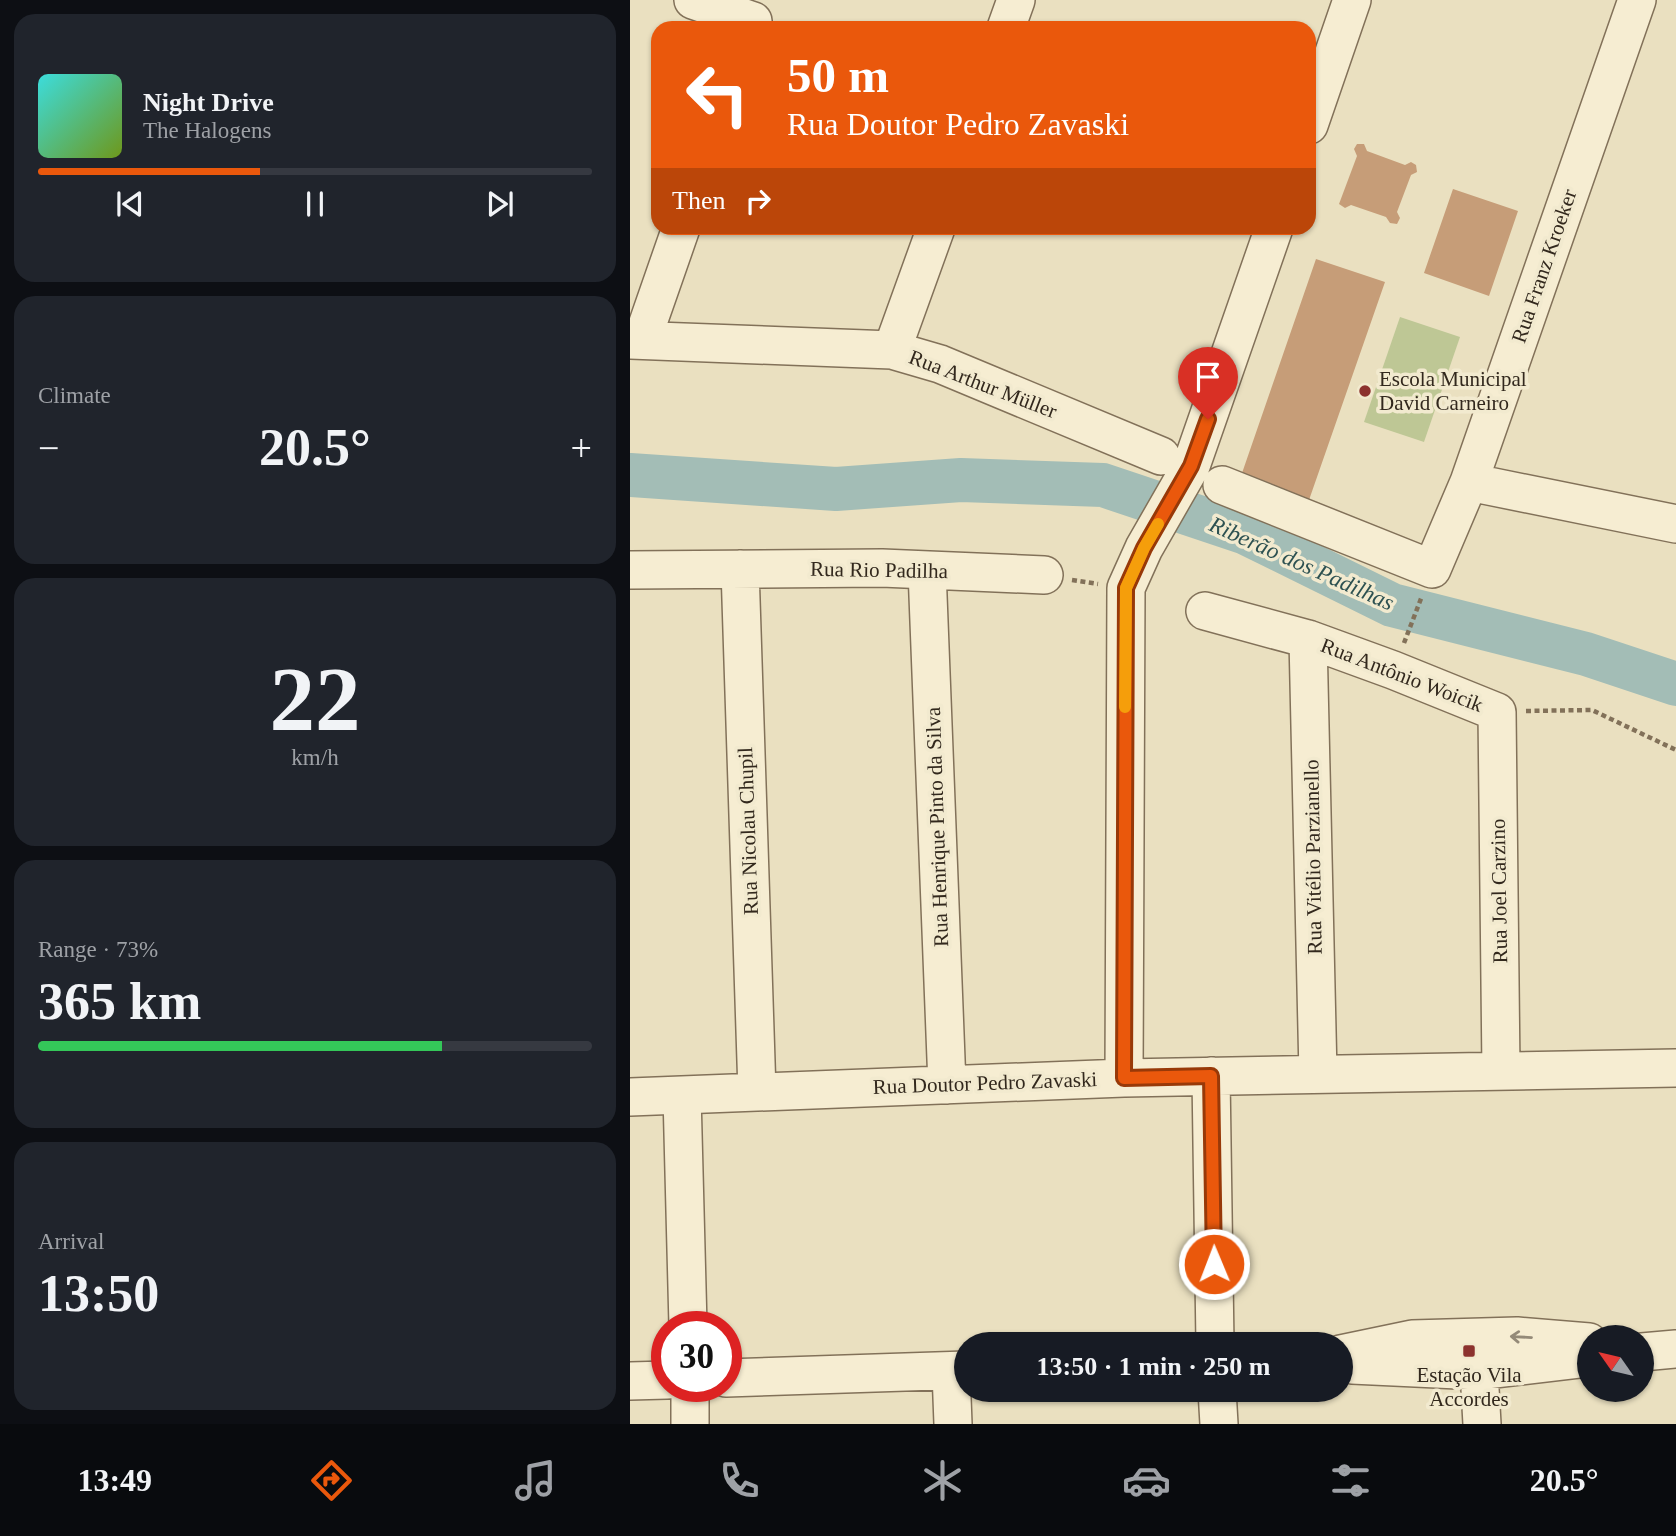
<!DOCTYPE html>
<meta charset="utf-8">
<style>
:root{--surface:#171b24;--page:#20242c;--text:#f1f3f6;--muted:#9ea1a6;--line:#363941;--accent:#ea580c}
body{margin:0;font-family:Georgia,serif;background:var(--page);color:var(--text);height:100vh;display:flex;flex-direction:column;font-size:26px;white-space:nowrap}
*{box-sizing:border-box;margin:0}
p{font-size:23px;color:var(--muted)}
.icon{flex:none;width:38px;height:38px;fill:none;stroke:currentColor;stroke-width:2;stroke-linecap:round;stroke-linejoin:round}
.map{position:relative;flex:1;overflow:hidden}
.details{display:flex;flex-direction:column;gap:14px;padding:14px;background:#0d0f14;width:630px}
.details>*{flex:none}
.hud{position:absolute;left:21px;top:21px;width:665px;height:214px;border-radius:21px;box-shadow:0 2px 5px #0004;background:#ea580c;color:#fff;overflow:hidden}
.needle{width:46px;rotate:304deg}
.buttons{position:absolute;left:947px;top:1325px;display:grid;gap:14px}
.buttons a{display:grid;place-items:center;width:77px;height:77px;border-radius:50%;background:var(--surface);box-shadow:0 2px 5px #0004;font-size:35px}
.speed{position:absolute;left:21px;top:1311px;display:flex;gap:14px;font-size:35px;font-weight:700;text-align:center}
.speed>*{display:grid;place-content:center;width:91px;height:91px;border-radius:50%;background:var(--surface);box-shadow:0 2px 5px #0004;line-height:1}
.speed .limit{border:10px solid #d22;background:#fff;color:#111}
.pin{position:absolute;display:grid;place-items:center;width:60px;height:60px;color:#fff;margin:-72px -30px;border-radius:50% 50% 50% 0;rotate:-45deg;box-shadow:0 0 7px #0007}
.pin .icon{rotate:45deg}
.me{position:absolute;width:77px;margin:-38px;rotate:359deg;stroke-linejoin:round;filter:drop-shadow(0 0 5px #0008)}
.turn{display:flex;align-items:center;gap:24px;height:147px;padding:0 21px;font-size:32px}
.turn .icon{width:91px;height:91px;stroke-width:2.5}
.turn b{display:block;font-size:49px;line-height:60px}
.then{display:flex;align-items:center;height:66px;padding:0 21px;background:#0003;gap:14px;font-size:26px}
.big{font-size:52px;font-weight:600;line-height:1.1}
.details .tile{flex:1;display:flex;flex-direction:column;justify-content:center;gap:10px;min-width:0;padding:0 24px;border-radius:21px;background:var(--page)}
.details .dial{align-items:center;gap:0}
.dial b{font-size:91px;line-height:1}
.song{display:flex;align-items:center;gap:21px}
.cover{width:84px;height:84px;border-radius:10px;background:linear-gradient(135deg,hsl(180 70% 55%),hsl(80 70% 35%))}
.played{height:7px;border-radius:4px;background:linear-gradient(90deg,var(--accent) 40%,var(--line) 40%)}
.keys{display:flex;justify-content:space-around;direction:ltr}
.heat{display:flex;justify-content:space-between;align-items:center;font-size:38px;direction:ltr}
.charge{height:10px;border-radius:5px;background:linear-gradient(90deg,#34c759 73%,var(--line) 0)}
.trip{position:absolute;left:324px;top:1332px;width:399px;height:70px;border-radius:35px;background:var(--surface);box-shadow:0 2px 5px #0004;font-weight:600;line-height:70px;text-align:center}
.tabs{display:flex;height:112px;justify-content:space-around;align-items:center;background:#090b0e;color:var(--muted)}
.tabs .icon{width:49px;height:49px}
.tabs .active{color:var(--accent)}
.tabs b{font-size:32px;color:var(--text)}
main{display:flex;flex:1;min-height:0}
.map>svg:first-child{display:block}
.green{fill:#bec795}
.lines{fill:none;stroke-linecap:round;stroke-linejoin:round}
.river{stroke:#a3bdb6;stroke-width:44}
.building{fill:#c69d78}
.minor-casing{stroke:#827159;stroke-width:40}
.path{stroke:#827159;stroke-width:4.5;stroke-dasharray:5 3.5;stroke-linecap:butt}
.minor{stroke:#f6edd2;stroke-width:37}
.oneway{stroke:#948a78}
.route-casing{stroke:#983908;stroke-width:18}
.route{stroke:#ea580c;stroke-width:12}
.slow{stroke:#f59e0b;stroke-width:12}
.poi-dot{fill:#8c322e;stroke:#f2eacf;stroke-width:2.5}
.labels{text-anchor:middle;stroke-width:7;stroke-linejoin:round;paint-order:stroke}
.street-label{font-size:21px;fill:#32281d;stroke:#f2eacf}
.poi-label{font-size:21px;fill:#32281d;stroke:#f2eacf;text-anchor:start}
.water-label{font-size:23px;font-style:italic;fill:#2d5151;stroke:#f2eacf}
</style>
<main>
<section class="details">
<div class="tile">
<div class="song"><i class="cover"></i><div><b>Night Drive</b><p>The Halogens</p></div></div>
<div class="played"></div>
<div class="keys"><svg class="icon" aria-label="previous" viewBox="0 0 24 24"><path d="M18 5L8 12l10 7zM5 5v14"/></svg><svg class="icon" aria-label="pause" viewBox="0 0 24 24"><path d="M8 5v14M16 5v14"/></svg><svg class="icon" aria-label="next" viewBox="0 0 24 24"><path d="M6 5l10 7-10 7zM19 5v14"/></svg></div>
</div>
<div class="tile"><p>Climate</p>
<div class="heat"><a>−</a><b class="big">20.5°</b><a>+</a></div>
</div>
<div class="tile dial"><b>22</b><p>km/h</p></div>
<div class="tile"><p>Range · 73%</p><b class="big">365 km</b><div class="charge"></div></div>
<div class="tile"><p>Arrival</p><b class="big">13:50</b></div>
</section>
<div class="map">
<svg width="1046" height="1424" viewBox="0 0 1046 1424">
<rect width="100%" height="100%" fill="#eae0c0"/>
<path class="green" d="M770,317L830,337L794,442L734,422Z"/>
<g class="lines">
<path class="river" d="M0,475L206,489L331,480L473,485L616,533L762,605L956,654L1046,684"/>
</g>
<path class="building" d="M727,144H734L737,151L775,165L781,162L786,165L787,172L781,175L767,212L770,218L767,224L760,223L756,217L721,205L715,208L709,204L727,156L724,149Z
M823,189L888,211L859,296L794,273Z
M686,259L755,282L679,500L611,476Z"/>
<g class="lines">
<g class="minor-casing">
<path id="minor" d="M63,0L123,21
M376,28L386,0
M679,125L722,0
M0,340L262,350L310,364L531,456
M12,340L51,228
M262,350L306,228
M839,482L1046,524
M592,485L802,569L839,482L1007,0
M110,569L127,1092
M0,570L252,568L414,575
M297,570L317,1085
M575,611L678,639L763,670L867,712L871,1071
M678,639L688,1074
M581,1076L585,1344
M494,1078L496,588L514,548L561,466L644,228
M52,1095L58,1326
M0,1097L494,1078L1046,1068
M1012,1352L1046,1349
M710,1354L782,1339L887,1336L959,1342
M722,1365L849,1371L959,1358
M321,1371L323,1424
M849,1371L852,1424
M96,1378L336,1370
M0,1381L37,1380
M60,1386V1424
M587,1390L589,1424"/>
</g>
<path class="path" d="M442,580L468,584
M774,643L792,596
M896,711L962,710L1046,750"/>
<use href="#minor" class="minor"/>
</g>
<defs><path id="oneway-shaft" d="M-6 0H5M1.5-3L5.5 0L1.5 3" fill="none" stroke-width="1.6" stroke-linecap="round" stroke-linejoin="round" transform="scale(1.75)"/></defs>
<use class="oneway" href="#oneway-shaft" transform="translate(891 1337) rotate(-177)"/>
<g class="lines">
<g class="route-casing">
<path id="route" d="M578,419L561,466L514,548L496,588L494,1078L581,1076L584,1264"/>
</g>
<use href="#route" class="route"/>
<path class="slow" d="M495,707L496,588L514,548L528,524"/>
</g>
<g class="poi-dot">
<circle cx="735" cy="391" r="7"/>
<rect x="832" y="1344" width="14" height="14" rx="3.5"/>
</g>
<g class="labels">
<g class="street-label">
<text transform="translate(914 266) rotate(-71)" y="7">Rua Franz Kroeker</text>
<text transform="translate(353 384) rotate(21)" y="7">Rua Arthur Müller</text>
<text transform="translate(249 570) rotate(1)" y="7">Rua Rio Padilha</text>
<text transform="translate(772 675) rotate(21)" y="7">Rua Antônio Woicik</text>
<text transform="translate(307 827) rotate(-92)" y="7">Rua Henrique Pinto da Silva</text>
<text transform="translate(118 831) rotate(-92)" y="7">Rua Nicolau Chupil</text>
<text transform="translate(683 857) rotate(-91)" y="7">Rua Vitélio Parzianello</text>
<text transform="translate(869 891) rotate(-91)" y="7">Rua Joel Carzino</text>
<text transform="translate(355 1083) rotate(-2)" y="7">Rua Doutor Pedro Zavaski</text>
</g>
<g class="poi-label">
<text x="749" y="386">Escola Municipal<tspan x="749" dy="24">David Carneiro</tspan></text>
<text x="839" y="1382" text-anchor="middle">Estação Vila<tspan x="839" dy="24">Accordes</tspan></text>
</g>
<g class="water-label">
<text transform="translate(672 563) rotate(24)" y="8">Riberão dos Padilhas</text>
</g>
</g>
</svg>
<div class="buttons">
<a><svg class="needle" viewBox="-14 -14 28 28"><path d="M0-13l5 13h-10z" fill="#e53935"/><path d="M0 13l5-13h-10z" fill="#9ea1a6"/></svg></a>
</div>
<div class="speed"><div class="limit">30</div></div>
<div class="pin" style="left:578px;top:419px;background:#d93025"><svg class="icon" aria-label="arrive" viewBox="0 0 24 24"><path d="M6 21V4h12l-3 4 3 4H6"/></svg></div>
<svg class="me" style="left:584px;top:1264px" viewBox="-20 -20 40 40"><circle r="17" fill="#ea580c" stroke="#fff" stroke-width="3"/><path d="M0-11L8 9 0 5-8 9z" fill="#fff"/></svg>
<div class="trip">13:50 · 1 min · 250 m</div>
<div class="hud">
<div class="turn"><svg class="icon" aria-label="left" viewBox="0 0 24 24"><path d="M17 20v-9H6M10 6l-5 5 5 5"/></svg><div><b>50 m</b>Rua Doutor Pedro Zavaski</div></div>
<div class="then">Then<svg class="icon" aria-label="right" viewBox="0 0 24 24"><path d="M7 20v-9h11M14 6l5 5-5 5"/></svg></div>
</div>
</div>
</main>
<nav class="tabs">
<b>13:49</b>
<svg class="icon active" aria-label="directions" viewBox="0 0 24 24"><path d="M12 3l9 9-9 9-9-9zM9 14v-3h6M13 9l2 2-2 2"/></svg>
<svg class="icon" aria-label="music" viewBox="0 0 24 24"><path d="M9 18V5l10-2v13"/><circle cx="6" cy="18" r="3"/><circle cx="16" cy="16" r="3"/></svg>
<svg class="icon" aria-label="phone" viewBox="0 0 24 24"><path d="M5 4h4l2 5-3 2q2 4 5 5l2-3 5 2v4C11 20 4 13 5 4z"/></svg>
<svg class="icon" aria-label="climate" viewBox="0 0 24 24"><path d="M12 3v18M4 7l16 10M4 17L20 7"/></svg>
<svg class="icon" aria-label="car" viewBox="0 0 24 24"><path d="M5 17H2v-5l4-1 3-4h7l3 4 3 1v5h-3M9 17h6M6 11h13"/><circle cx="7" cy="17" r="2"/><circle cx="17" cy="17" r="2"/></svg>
<svg class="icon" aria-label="filters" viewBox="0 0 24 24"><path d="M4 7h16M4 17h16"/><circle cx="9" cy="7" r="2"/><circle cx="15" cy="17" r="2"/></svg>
<b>20.5°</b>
</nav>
